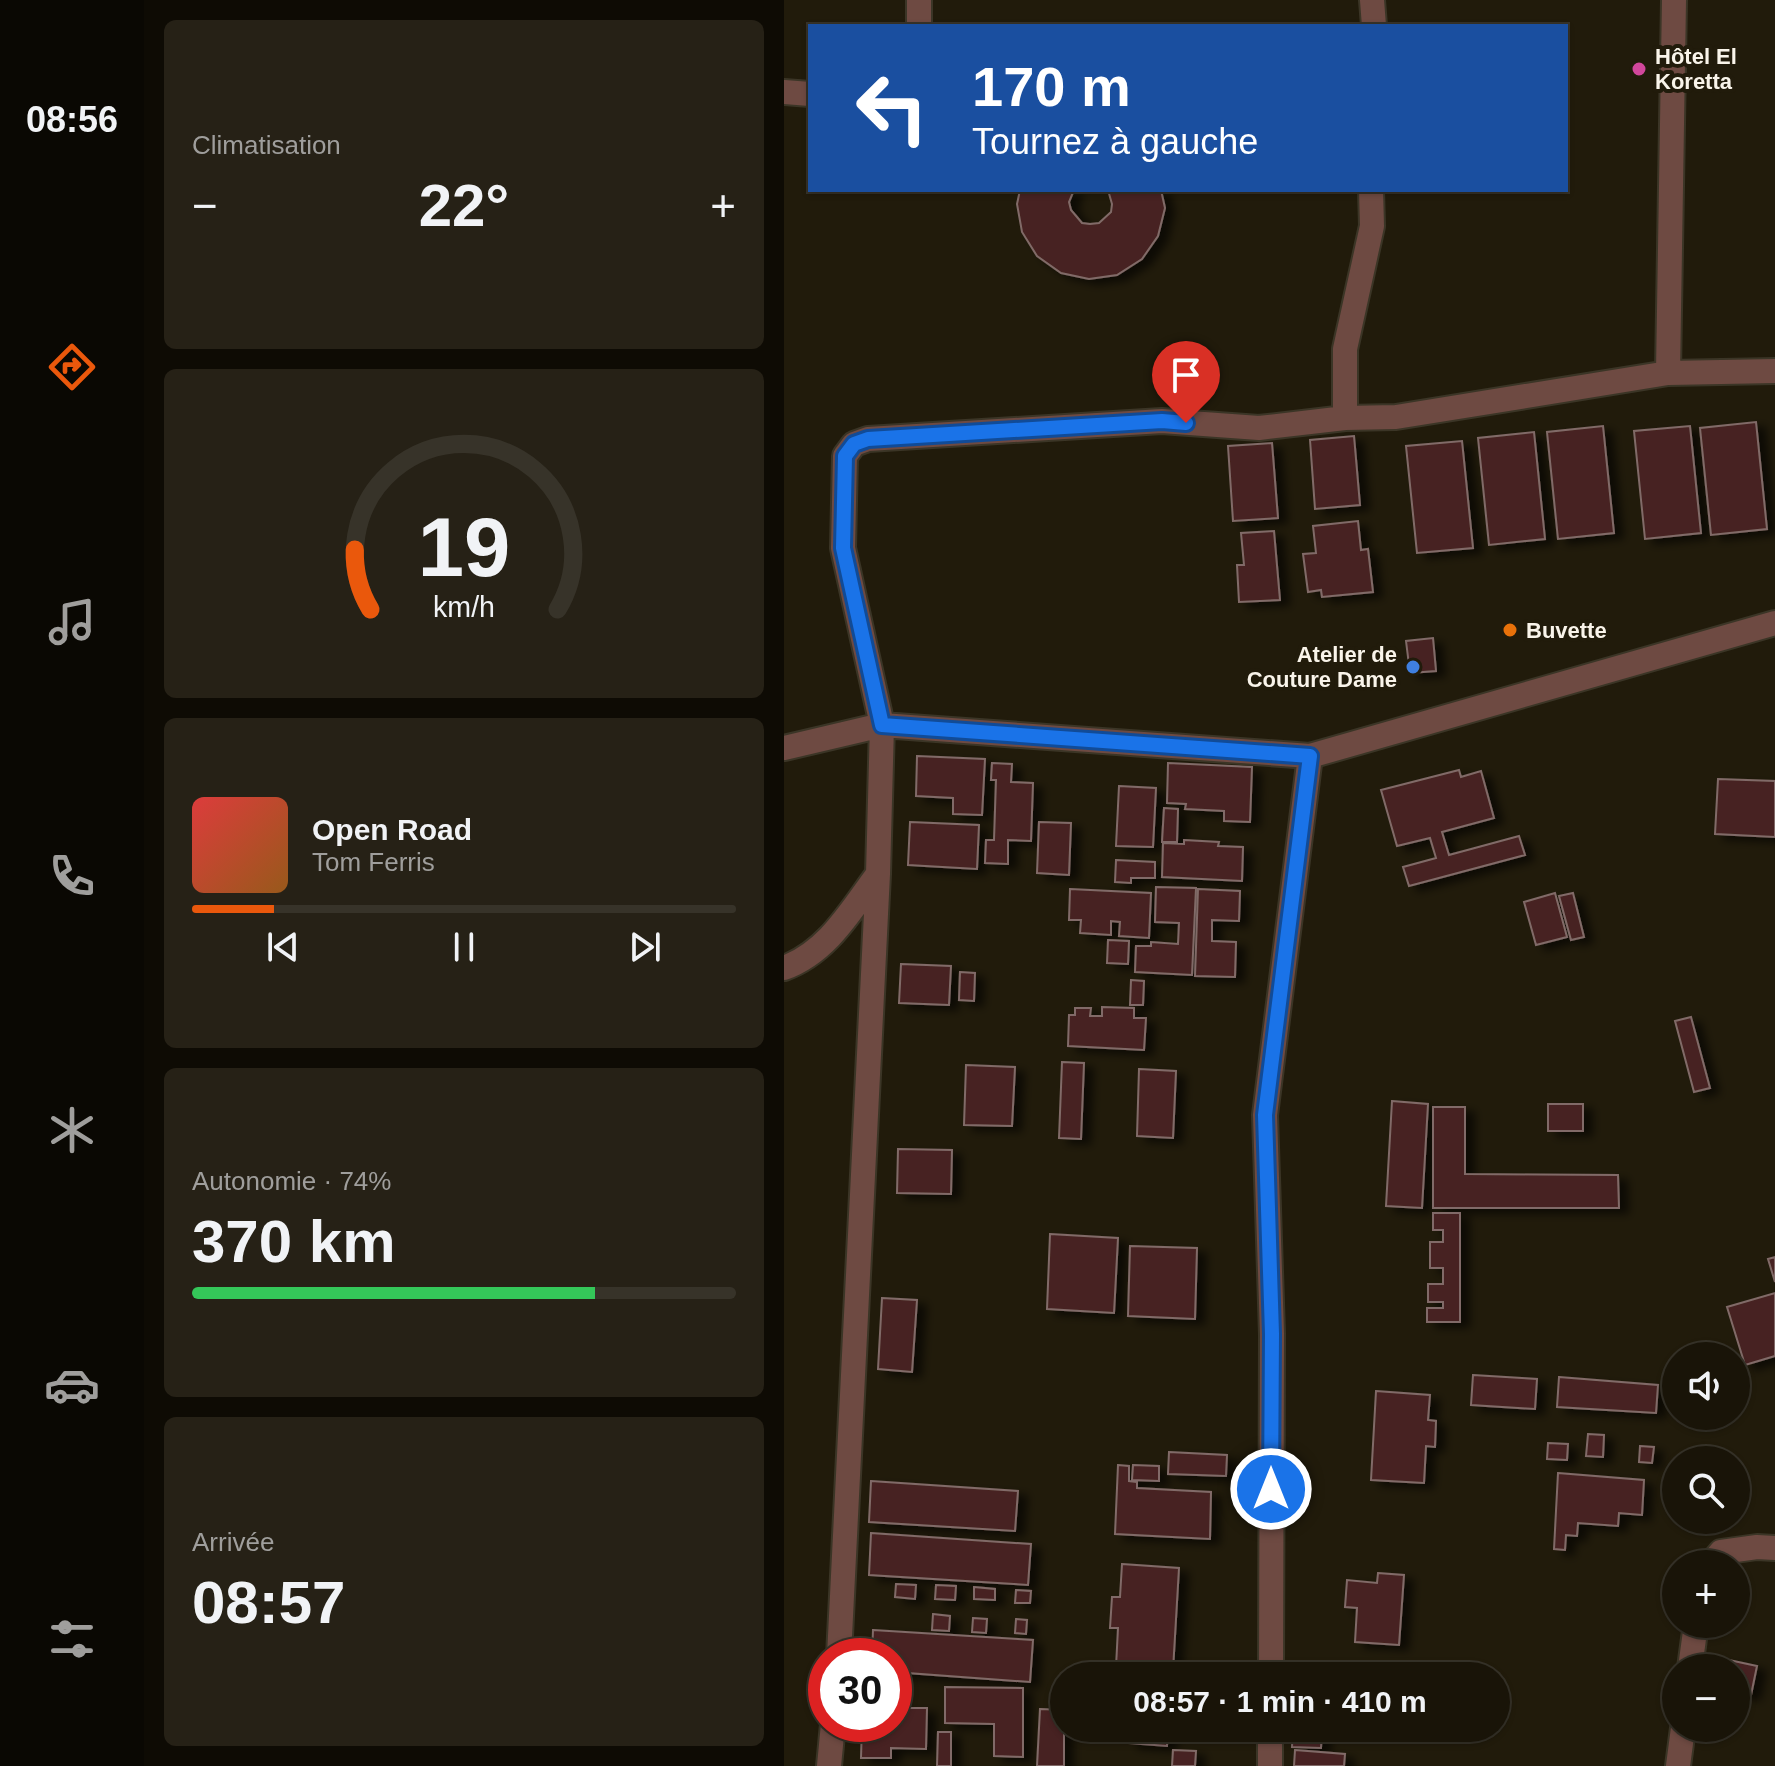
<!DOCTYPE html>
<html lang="fr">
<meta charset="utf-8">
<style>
:root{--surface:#191408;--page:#262116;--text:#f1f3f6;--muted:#9f9e9c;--line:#373329;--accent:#ea580c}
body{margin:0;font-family:Arial,sans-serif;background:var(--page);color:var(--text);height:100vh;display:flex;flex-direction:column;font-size:30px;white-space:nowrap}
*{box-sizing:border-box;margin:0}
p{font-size:26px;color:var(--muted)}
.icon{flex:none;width:44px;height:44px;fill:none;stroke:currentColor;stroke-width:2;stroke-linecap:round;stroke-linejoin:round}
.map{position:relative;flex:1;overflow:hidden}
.panel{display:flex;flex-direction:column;gap:20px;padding:20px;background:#0e0b04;width:640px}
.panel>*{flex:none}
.guide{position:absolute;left:24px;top:24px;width:760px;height:168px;border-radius:0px;box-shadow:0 2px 6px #0004,0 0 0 2px var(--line);background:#1a4fa0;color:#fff;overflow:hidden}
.buttons{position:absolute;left:878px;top:1342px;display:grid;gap:16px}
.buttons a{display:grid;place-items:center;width:88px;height:88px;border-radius:50%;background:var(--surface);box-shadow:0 2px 6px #0004,0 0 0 2px var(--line);font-size:40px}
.speed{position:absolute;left:24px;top:1638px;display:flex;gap:16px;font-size:40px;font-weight:700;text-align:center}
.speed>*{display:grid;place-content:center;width:104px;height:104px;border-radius:50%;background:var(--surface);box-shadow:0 2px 6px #0004,0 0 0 2px var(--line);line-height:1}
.speed .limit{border:12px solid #d22;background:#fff;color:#111}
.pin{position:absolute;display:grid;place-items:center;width:68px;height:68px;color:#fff;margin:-82px -34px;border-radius:50% 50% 50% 0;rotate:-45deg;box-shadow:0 0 8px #0007}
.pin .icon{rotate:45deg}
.me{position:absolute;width:88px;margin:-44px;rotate:0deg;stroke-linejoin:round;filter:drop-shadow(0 0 6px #0008)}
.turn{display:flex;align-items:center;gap:28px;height:168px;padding:0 32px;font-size:36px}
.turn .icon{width:104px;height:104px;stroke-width:2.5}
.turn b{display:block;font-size:56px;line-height:68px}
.big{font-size:60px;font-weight:700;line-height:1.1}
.panel .widget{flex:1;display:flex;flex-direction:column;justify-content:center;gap:12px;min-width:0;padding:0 28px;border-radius:12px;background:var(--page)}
.panel .dial{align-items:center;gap:0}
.dial svg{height:208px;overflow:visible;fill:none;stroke:var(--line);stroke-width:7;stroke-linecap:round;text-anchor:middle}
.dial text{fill:var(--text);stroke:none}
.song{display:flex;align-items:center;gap:24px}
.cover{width:96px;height:96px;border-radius:12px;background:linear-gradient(135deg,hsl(0 70% 55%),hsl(30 70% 35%))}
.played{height:8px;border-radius:4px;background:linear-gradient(90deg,var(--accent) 15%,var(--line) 15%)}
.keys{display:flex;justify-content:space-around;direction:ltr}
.heat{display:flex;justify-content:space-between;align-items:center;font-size:44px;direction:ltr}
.charge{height:12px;border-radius:6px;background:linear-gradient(90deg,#34c759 74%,var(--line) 0)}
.trip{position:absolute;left:266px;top:1662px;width:460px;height:80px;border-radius:40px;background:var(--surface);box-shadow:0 2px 6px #0004,0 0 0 2px var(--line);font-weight:700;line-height:80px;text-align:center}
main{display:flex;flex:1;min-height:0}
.tabs{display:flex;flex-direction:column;width:144px;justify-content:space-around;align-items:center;background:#0a0803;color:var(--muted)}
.tabs .icon{width:56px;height:56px}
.tabs .current{color:var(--accent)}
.tabs b{font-size:36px;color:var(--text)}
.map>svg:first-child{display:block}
.building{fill:#462420;stroke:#816b68;stroke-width:2;filter:url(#shadow)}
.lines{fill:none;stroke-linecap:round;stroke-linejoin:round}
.minor-casing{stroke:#3b3526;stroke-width:28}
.minor{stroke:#6e4a42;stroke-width:24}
.route-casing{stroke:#114b97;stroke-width:20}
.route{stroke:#1a73e8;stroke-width:14}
.hotel-dot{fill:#d1479c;stroke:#211b0b;stroke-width:3}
.food-dot{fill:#e8710a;stroke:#211b0b;stroke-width:3}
.shop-dot{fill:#3f7fe0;stroke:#211b0b;stroke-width:3}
.labels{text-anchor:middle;stroke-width:8;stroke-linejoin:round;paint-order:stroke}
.poi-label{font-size:22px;font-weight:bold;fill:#f9f4ea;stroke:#211b0b;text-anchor:start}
</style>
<main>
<nav class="tabs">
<b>08:56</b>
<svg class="icon current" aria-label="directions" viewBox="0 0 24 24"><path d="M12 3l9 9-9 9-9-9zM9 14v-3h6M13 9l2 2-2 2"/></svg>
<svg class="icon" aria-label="music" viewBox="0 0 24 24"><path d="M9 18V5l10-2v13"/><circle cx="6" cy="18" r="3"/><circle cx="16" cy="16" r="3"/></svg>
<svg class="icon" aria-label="phone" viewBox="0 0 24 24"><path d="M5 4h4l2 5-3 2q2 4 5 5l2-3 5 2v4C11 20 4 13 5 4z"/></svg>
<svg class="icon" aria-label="climate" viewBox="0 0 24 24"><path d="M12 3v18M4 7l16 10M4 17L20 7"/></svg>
<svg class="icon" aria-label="car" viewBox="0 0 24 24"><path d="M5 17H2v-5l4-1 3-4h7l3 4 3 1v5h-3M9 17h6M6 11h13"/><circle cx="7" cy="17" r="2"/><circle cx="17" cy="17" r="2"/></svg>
<svg class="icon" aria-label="filters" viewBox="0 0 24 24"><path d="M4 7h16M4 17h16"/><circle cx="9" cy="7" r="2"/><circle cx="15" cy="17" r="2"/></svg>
</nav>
<section class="panel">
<div class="widget"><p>Climatisation</p>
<div class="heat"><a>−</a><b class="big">22°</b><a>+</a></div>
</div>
<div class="widget dial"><svg viewBox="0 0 100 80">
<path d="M14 69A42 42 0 1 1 86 69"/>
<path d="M14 69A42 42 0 0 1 8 46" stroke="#ea580c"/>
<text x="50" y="56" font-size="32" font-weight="700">19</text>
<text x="50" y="72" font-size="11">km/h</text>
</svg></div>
<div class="widget">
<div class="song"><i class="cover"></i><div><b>Open Road</b><p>Tom Ferris</p></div></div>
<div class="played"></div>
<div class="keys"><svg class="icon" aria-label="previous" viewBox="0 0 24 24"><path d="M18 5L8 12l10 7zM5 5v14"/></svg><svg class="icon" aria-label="pause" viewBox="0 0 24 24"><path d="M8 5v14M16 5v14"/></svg><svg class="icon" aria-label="next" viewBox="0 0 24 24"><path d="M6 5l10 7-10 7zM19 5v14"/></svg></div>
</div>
<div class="widget"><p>Autonomie · 74%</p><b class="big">370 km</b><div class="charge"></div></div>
<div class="widget"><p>Arrivée</p><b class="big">08:57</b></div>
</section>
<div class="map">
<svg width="991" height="1766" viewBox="0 0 991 1766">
<defs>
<filter id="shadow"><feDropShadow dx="9" dy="5" stdDeviation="4" flood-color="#0009"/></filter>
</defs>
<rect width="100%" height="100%" fill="#211b0b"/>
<path class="building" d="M236,190H290L285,202L287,210L298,223L306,224L315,223L327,212L328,204L324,190H377L381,208L374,236L358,259L333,275L305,279L277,273L253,256L238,232L233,204Z
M972,422L983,529L927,535L916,428Z
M819,426L830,533L774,539L763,432Z
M906,426L917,533L861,539L850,431Z
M750,432L761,539L705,545L694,438Z
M570,436L576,505L531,509L526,440Z
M678,441L689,548L633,553L622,446Z
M488,443L494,518L449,521L444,446Z
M574,521L577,550L584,549L589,592L538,597L537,590L524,592L519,554L532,553L529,526Z
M490,531L496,600L455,602L453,565H460L457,533Z
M649,638L652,671L626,673L622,641Z
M133,756L201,759L198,815L169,814V798L132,796Z
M208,763L228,764L227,782L249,783L247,841L224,840V864L201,863L202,840H210L212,780H207Z
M384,763L468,767L466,822L440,821V811L401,809L402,804L383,803Z
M675,770L677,777L697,771L710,818L658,832L665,855L735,836L741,855L625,886L619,867L652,858L646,838L613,846L597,790Z
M934,779L991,781V837L931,834Z
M335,786L372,788L369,847L332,846Z
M380,808L394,809L393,842H378Z
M126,822L195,825L193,869L124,865Z
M255,822L287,823L285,875L253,873Z
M400,840L435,842L434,846L459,847L458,881L378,877L379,843L400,844Z
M332,860L371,862V878H347V883L331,882Z
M372,887L412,888L408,975L351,972L352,946H367V942L394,944L395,923L371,922Z
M286,889L367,893L365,938L335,936L336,922L327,921V935L296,933L297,920H285Z
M414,889L456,891L455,921L428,920V941L452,942L451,977L411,976Z
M771,893L783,937L752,945L740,902Z
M789,893L800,937L787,940L775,896Z
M324,940L345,941L344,964L323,963Z
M117,964L167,966L165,1005L115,1003Z
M176,972L191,973L190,1001L175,1000Z
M347,980L360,981L359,1005H346Z
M318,1007L350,1008V1018H362L360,1050L284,1046L285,1015H291V1008H307L306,1016H318Z
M907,1017L926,1088L910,1092L891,1021Z
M278,1062L300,1063L297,1139L275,1138Z
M182,1065L231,1067L228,1126L180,1125Z
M355,1069L392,1071L389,1138L353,1136Z
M608,1101L644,1104L638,1208L602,1206Z
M764,1104H799V1131H764Z
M649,1107H681V1174L834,1175L835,1208H649Z
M114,1149L168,1150L167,1194L113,1193Z
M649,1213H676V1322H643V1308H659V1302H644V1284H659V1268H646V1242H659V1230H649Z
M266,1234L334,1238L330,1313L263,1309Z
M346,1246L413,1248L411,1319L344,1316Z
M991,1257V1282L984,1259Z
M991,1293V1356L961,1365L943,1307Z
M98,1298L133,1300L128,1372L94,1369Z
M689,1375L753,1379L751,1409L687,1405Z
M775,1377L874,1385L872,1413L773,1407Z
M592,1391L646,1395L644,1420L652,1421L651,1447L642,1446L640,1483L587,1480Z
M804,1434L820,1435L819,1457L802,1456Z
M764,1443L784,1444L783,1460L763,1459Z
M856,1446L870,1447L868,1463L855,1462Z
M385,1452L443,1455L442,1476L384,1474Z
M334,1465L345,1466V1481L353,1482V1488L427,1492L426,1539L331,1534Z
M349,1465L375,1466V1481L348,1480Z
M774,1473L860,1480L858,1515L835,1513L834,1526L794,1523L793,1536L782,1535L781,1550L770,1549Z
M87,1481L234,1491L231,1531L85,1522Z
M87,1533L247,1544L244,1585L85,1575Z
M338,1564L395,1568L389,1670L332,1667L334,1628H326L328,1597H336Z
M594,1573L620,1575L615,1645L571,1642L573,1608L561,1607L563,1580L593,1583Z
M112,1584L132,1585L131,1599L111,1597Z
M152,1585L172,1586L171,1600L151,1599Z
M190,1587L211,1589V1600L190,1599Z
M232,1590L247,1591L246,1603H231Z
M149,1614L166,1616L165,1631L148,1630Z
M189,1618L203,1619L202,1633L188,1632Z
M232,1619L243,1620L242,1634L231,1633Z
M89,1630L249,1640L246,1682L110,1672V1656H88Z
M945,1660L973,1666L967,1695L952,1692V1668H943Z
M161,1687L239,1688V1757L210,1756V1724L161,1723Z
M110,1708H143L142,1749L107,1748V1758H77L78,1724H110Z
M256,1709L280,1710V1766H253Z
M346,1728H384L383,1746L345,1743Z
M509,1728H538L537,1748L508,1747Z
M154,1732H167V1766H153Z
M389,1750L412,1751L411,1766H388Z
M511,1750L561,1754L560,1766H510Z"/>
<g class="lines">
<g class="minor-casing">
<path id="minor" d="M588,0L590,26
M135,26V0
M0,92L26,94
M587,190L588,226L561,349V418L612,417L884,373L991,371
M884,373L890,0
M0,748L98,725L526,756L991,623
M0,968C44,952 67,910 94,874
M927,1564L937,1552L973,1547L991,1548
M55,1656L94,874L98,725L59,548L61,456L70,444L84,439L378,421L475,428L561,418
M906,1668L912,1624
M487,1676L488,1334L481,1115L526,756
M45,1766L49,1724
M486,1766V1728
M894,1766L899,1728"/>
</g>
<use href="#minor" class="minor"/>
</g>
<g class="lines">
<g class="route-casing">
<path id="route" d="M402,423L378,421L84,439L70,444L61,456L59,548L98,725L526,756L481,1115L488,1334L487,1489"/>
</g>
<use href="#route" class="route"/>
</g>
<circle class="hotel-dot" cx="855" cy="69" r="8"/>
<circle class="food-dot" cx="726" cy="630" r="8"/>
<circle class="shop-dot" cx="629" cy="667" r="8"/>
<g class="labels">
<g class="poi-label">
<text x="871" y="64">Hôtel El<tspan x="871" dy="25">Koretta</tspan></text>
<text x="742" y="638">Buvette</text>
<text x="613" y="662" text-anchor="end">Atelier de<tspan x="613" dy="25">Couture Dame</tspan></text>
</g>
</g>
</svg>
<div class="buttons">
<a><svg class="icon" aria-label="sound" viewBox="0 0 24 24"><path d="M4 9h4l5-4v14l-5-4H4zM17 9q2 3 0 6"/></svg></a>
<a><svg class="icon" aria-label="search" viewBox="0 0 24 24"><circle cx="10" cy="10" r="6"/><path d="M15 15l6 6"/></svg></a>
<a>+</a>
<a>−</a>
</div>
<div class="speed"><div class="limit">30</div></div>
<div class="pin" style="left:402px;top:423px;background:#d93025"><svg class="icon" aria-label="arrive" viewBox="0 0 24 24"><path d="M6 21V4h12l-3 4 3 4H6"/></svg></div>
<svg class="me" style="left:487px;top:1489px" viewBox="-20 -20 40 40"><circle r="17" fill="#1a73e8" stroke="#fff" stroke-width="3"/><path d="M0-11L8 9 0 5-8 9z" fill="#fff"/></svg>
<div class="trip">08:57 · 1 min · 410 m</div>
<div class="guide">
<div class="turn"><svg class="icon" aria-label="left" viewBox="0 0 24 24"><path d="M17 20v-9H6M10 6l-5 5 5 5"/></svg><div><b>170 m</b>Tournez à gauche</div></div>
</div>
</div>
</main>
